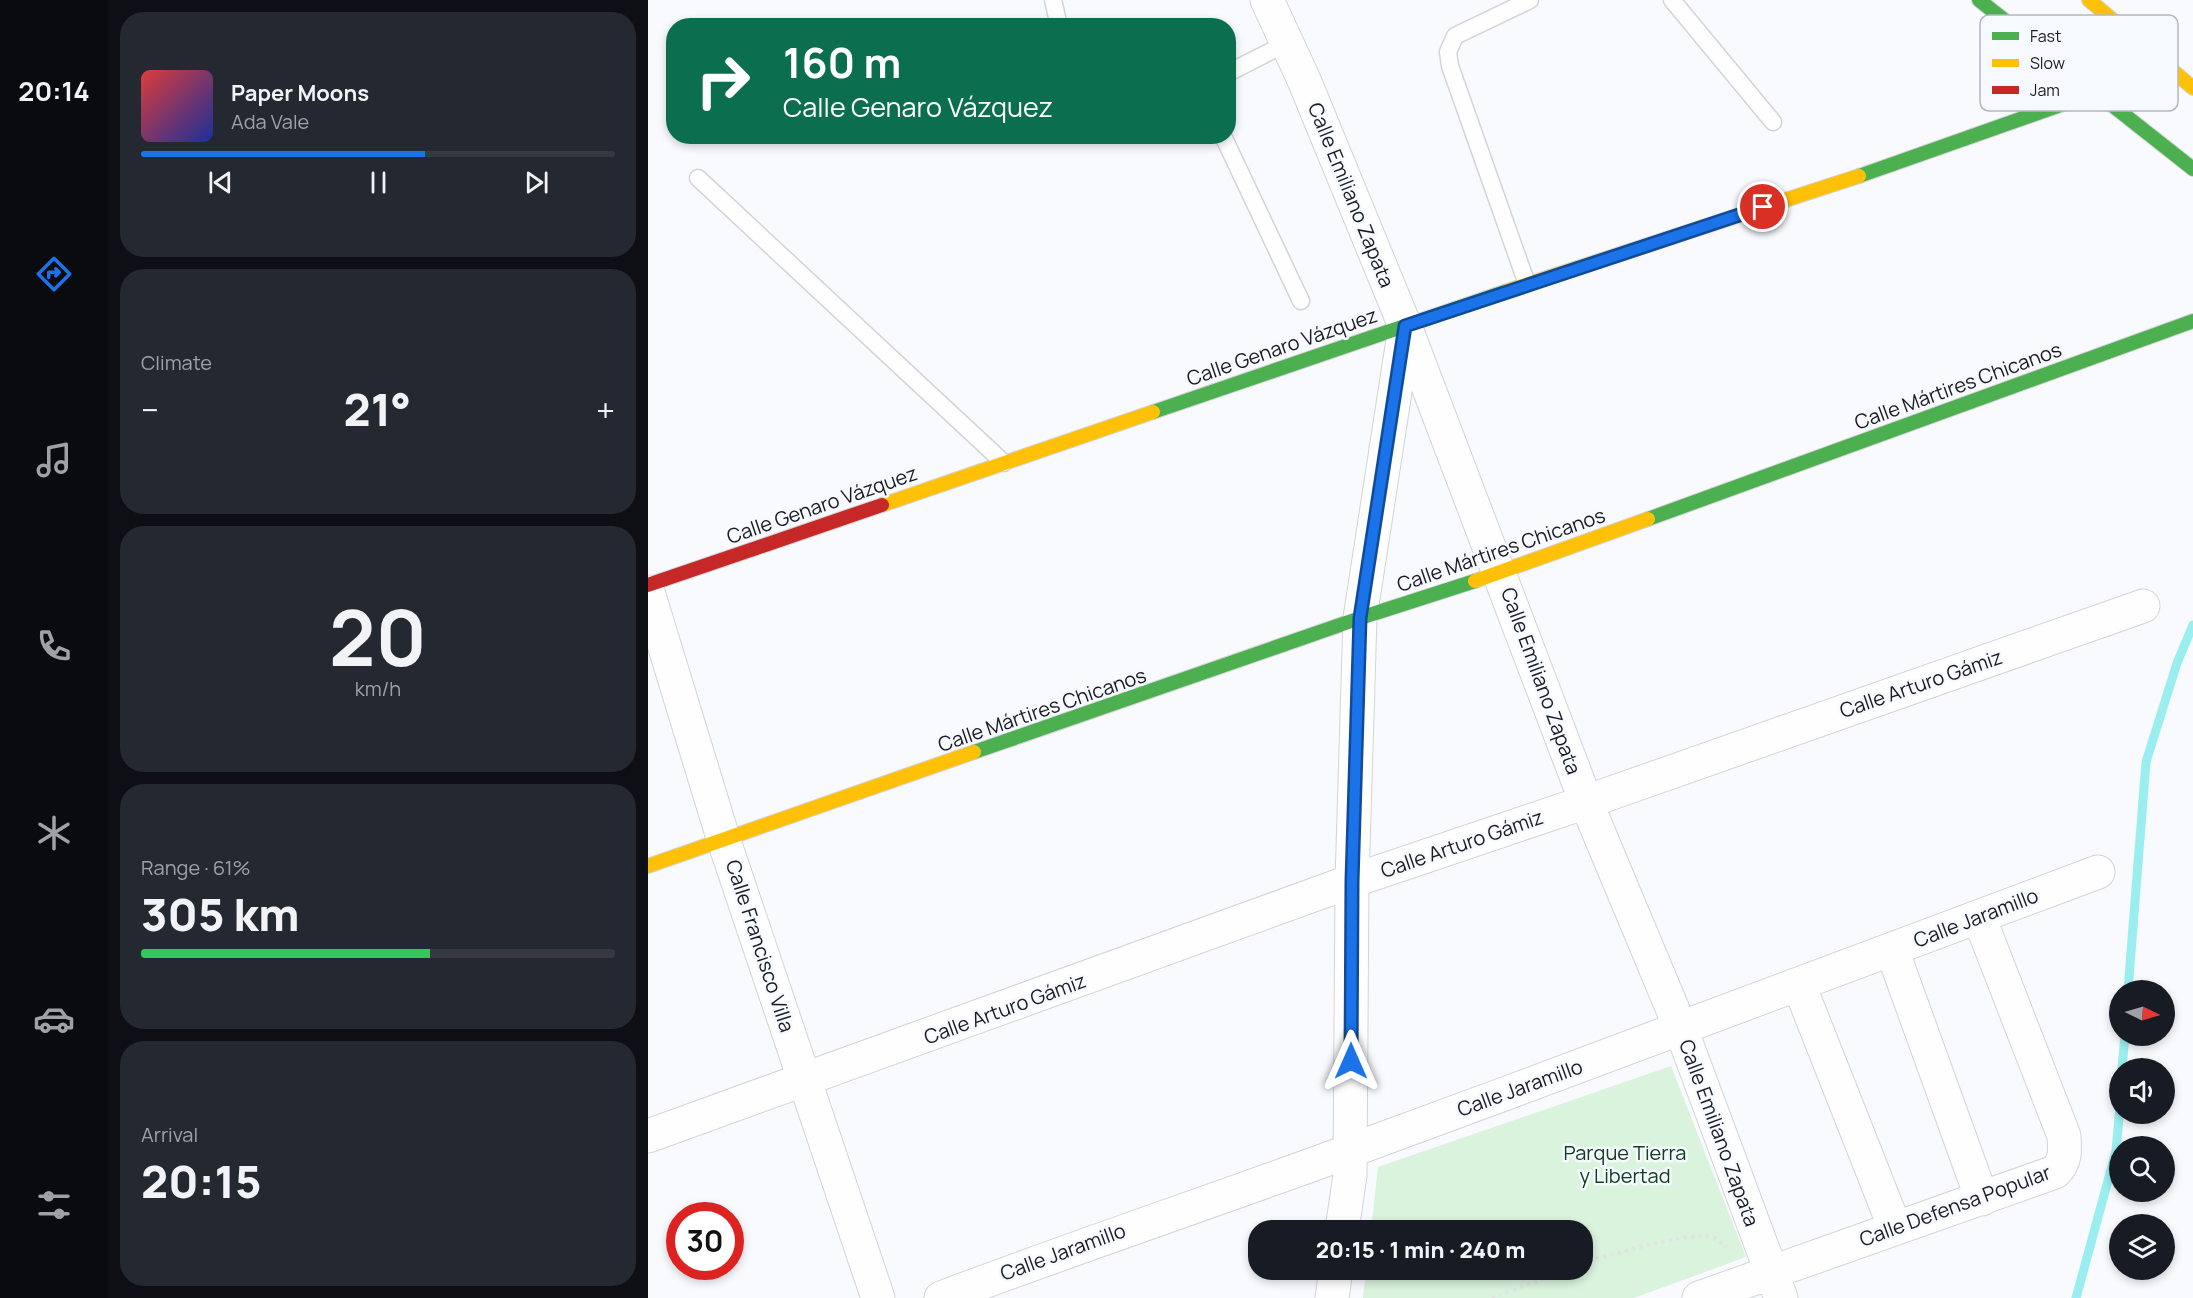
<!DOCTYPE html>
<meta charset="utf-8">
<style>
:root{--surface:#171b24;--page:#242831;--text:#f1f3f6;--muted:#9ea1a6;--line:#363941;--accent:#1a73e8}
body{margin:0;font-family:Manrope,sans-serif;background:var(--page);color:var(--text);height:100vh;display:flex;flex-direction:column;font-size:22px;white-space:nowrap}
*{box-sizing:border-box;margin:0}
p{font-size:20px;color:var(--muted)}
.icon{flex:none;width:33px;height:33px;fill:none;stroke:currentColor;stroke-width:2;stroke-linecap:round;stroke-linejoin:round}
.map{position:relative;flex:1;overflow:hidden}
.drawer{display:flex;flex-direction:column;gap:12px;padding:12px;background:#0d0f14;width:540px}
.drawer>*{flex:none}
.top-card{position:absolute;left:18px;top:18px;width:570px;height:126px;border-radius:24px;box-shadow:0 3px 9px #0003;background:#0b6e4f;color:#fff;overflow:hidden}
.needle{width:39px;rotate:95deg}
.controls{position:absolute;left:1461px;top:980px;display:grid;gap:12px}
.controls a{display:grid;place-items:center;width:66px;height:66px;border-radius:50%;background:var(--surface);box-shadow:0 3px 9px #0003;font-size:30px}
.speed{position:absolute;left:18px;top:1202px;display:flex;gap:12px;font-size:30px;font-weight:700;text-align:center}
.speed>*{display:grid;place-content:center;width:78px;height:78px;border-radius:50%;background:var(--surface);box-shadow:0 3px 9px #0003;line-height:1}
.speed .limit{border:9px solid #d22;background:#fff;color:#111}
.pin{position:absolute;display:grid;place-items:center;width:51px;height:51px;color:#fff;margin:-26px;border:3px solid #fff;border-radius:50%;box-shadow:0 2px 6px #0007}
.me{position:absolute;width:66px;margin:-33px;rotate:0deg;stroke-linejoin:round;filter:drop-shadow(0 0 4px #0008)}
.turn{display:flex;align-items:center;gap:21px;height:126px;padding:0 18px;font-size:27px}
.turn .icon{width:78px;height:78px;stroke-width:2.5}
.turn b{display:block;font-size:42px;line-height:51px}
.big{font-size:45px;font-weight:800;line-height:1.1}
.drawer .widget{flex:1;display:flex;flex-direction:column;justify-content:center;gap:9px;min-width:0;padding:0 21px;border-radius:24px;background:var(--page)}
.drawer .dial{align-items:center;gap:0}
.dial b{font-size:78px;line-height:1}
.song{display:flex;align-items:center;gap:18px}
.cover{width:72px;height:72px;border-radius:9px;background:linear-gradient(135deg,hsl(0 70% 55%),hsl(230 70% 35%))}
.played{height:6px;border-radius:3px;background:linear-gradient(90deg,var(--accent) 60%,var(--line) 60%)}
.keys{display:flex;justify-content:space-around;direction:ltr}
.heat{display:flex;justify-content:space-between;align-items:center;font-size:33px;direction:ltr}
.charge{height:9px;border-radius:4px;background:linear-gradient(90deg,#34c759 61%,var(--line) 0)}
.trip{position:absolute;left:600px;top:1220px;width:345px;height:60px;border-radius:24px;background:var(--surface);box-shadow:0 3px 9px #0003;font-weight:800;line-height:60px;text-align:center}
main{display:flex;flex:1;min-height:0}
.tab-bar{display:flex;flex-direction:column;width:108px;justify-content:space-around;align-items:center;background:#090b0e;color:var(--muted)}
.tab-bar .icon{width:42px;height:42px}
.tab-bar .on{color:var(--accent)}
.tab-bar b{font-size:27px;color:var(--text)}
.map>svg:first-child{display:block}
.green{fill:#d9f3dd}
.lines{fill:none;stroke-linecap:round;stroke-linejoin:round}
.stream{stroke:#9beeef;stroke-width:9}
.lane-casing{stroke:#d3d4d7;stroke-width:19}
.street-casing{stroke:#d3d4d7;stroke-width:35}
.fast-casing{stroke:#d3d4d7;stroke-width:16}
.slow-casing{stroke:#d3d4d7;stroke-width:16}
.jam-casing{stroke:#d3d4d7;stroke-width:16}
.path{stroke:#e2e2e4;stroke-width:4;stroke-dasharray:3 4.5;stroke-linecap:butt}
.lane{stroke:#fefeff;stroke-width:16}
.street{stroke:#fefeff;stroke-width:33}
.fast{stroke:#4caf50;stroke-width:14}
.slow{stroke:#ffc107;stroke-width:14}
.jam{stroke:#c62828;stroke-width:14}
.route-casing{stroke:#114b97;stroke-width:15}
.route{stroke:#1a73e8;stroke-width:10}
.labels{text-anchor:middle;stroke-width:5;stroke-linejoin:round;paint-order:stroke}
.street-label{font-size:20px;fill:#1a1b1f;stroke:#f6f9ff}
.park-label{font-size:20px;fill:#10401b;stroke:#f6f9ff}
.key{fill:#f6f9ff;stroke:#b4b6bc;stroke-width:1.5}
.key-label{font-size:16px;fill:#1a1b1f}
</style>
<main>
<nav class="tab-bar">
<b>20:14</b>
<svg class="icon on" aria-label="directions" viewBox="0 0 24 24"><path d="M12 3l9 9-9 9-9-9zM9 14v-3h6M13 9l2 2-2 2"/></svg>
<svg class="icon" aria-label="music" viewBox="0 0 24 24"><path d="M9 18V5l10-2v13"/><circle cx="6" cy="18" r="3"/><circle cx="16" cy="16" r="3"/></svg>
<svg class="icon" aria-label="phone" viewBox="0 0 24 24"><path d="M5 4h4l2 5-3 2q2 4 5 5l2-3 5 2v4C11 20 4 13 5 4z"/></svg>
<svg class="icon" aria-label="climate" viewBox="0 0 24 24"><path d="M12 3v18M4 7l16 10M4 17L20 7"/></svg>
<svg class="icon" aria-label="car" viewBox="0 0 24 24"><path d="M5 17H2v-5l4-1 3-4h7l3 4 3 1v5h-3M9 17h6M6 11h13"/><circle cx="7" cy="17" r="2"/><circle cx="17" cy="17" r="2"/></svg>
<svg class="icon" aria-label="filters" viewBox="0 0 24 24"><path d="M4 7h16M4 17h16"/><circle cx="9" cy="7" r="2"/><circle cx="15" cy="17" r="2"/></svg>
</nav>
<section class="drawer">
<div class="widget">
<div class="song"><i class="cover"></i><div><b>Paper Moons</b><p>Ada Vale</p></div></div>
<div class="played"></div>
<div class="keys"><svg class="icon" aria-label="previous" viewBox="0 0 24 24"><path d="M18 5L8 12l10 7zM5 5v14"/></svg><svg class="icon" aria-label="pause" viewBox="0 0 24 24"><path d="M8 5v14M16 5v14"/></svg><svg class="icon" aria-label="next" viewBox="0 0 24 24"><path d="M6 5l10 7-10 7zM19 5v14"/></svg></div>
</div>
<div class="widget"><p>Climate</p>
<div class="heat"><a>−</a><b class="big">21°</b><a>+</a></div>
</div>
<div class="widget dial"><b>20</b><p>km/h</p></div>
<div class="widget"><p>Range · 61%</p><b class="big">305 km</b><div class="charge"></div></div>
<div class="widget"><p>Arrival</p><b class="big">20:15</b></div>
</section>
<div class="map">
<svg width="1545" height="1298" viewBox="0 0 1545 1298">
<rect width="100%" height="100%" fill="#f8fafd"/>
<path class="green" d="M1023,1066L1098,1257L986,1298H715L718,1269H934V1230H723L730,1167Z"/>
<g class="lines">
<path class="stream" d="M1480,990L1498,762L1529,663L1545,625
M1474,1068L1477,1035
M1428,1298L1468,1151L1472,1106"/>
<g class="lane-casing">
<path id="lane" d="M405,0L411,26
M1024,0L1125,122
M580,73L639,43
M575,136L653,301
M50,178L356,463
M879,284L802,66L800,52L807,36L882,0"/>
</g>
<g class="street-casing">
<path id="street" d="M619,0L656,80L757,326L938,802L1033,1029L1133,1298
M0,592L76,841L230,1298
M1244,950L1334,1199
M1151,985L1247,1228
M0,1136L704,881L938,802L1495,606
M694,1230L702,1175L704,881L712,618L757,327
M293,1298C430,1246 569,1200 707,1149C955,1058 1202,965 1450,872
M684,1298L688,1269
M1051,1298L1407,1172C1418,1161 1417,1151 1416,1136L1331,917"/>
</g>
<g class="fast-casing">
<path id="fast" d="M1331,0L1545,169
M1211,176L1520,67
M505,412L859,291
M1000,519L1545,321
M326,752L712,618L827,581"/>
</g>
<g class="slow-casing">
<path id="slow" d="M1441,0L1545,88
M859,291L1211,176
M234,505L505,412
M827,581L1000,519
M0,866L326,752"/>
</g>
<g class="jam-casing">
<path id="jam" d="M0,585L234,505"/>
</g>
<path class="path" d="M934,1264C958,1255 1035,1234 1059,1236C1067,1237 1073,1242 1079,1247
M844,1298L921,1269"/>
<use href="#lane" class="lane"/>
<use href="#street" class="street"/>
<use href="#fast" class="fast"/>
<use href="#slow" class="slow"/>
<use href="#jam" class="jam"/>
</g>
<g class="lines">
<g class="route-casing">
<path id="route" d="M703,1061L704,881L712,618L757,326L1115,207"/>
</g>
<use href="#route" class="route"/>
</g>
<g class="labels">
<g class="street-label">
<text transform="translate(703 195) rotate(68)" y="7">Calle Emiliano Zapata</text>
<text transform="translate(634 347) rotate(-19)" y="7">Calle Genaro Vázquez</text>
<text transform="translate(1310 386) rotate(-20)" y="7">Calle Mártires Chicanos</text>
<text transform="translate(174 505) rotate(-19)" y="7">Calle Genaro Vázquez</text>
<text transform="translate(853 550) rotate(-19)" y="7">Calle Mártires Chicanos</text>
<text transform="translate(893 681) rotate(70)" y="7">Calle Emiliano Zapata</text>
<text transform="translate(1273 684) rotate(-19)" y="7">Calle Arturo Gámiz</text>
<text transform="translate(394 710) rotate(-19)" y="7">Calle Mártires Chicanos</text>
<text transform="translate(814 844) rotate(-19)" y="7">Calle Arturo Gámiz</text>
<text transform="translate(1328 918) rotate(-21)" y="7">Calle Jaramillo</text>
<text transform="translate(112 946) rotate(72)" y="7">Calle Francisco Villa</text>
<text transform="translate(357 1009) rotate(-20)" y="7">Calle Arturo Gámiz</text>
<text transform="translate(872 1088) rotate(-20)" y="7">Calle Jaramillo</text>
<text transform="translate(1071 1133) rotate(70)" y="7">Calle Emiliano Zapata</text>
<text transform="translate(1307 1206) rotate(-20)" y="7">Calle Defensa Popular</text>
<text transform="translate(415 1252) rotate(-20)" y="7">Calle Jaramillo</text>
</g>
<g class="park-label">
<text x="977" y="1160">Parque Tierra<tspan x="977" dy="23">y Libertad</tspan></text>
</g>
</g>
<rect x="1332" y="15" width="198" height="96" rx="9" class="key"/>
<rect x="1344" y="32" width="27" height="8" fill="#4caf50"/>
<rect x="1344" y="59" width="27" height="8" fill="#ffc107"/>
<rect x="1344" y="86" width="27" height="8" fill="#c62828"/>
<g class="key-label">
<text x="1382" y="42">Fast</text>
<text x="1382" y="69">Slow</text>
<text x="1382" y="96">Jam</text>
</g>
</svg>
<div class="controls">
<a><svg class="needle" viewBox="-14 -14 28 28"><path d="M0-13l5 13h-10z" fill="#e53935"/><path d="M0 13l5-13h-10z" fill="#9ea1a6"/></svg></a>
<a><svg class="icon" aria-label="sound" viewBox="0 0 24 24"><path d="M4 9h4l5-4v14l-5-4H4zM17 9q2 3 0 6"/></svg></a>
<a><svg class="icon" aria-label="search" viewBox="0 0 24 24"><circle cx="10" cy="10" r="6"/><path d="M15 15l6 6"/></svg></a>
<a><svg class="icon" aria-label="layers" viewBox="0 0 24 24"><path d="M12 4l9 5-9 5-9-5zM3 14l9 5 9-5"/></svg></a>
</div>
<div class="speed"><div class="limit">30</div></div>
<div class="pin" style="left:1115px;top:207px;background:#d93025"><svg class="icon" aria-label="arrive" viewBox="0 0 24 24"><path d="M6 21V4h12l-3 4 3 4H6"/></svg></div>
<svg class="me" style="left:703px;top:1061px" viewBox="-20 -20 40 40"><path d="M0-17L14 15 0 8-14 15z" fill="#1a73e8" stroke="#fff" stroke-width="4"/></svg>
<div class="trip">20:15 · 1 min · 240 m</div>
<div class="top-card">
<div class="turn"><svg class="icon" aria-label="right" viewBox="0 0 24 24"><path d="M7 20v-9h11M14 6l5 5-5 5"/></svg><div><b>160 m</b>Calle Genaro Vázquez</div></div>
</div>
</div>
</main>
